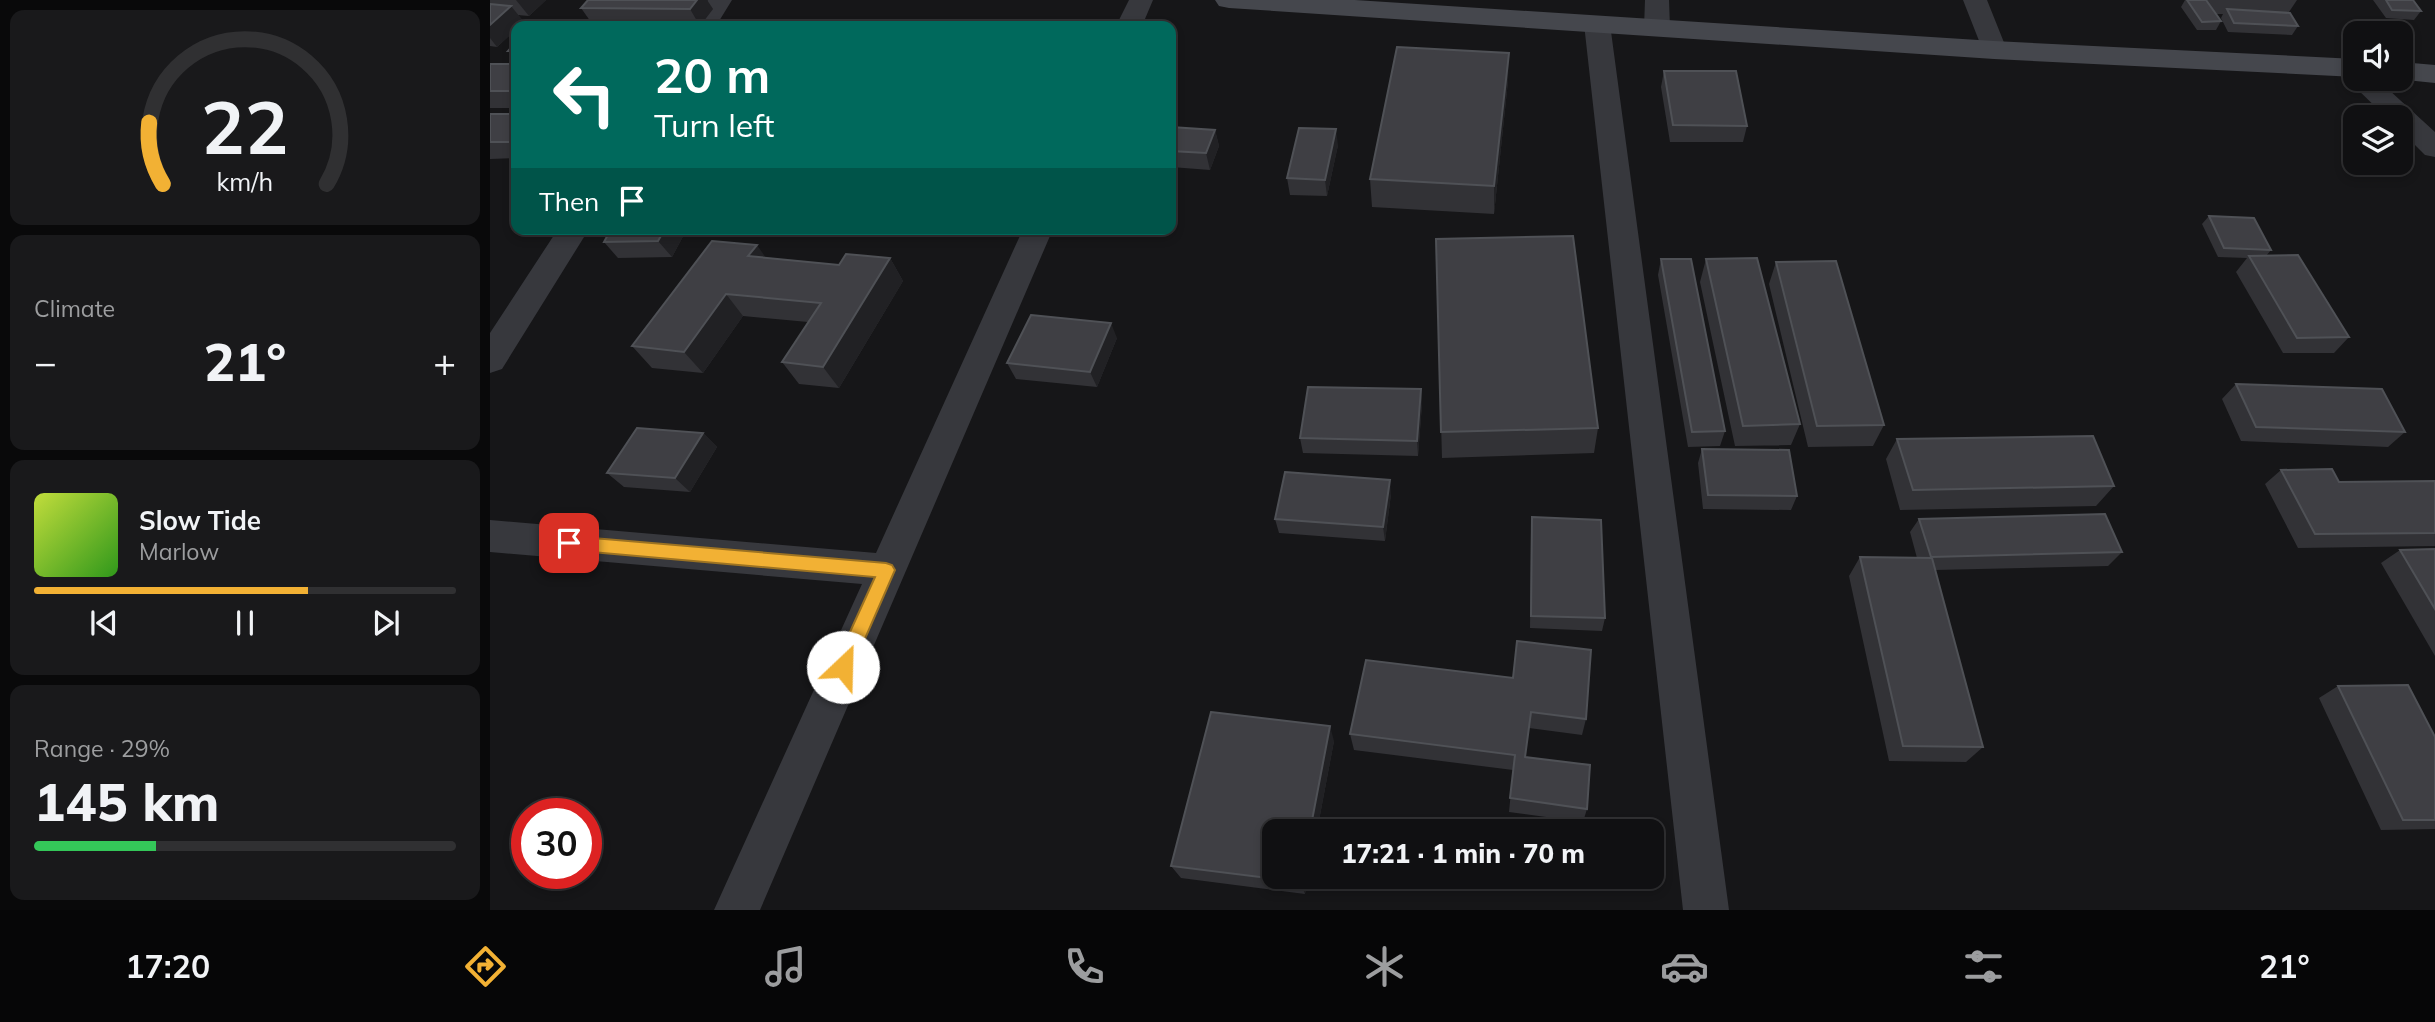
<!DOCTYPE html>
<meta charset="utf-8">
<style>
:root{--surface:#101012;--page:#19191b;--text:#f1f3f6;--muted:#9c9d9f;--line:#303032;--accent:#f2b134}
body{margin:0;font-family:Mulish,sans-serif;background:var(--page);color:var(--text);height:100vh;display:flex;flex-direction:column;font-size:26px;white-space:nowrap}
*{box-sizing:border-box;margin:0}
p{font-size:23px;color:var(--muted)}
.icon{flex:none;width:38px;height:38px;fill:none;stroke:currentColor;stroke-width:2;stroke-linecap:round;stroke-linejoin:round}
.map{position:relative;flex:1;overflow:hidden}
.panel{display:flex;flex-direction:column;gap:10px;padding:10px;background:#09090a;width:490px}
.panel>*{flex:none}
.banner{position:absolute;left:21px;top:21px;width:665px;height:214px;border-radius:14px;box-shadow:0 4px 10px #0003,0 0 0 2px var(--line);background:#00695c;color:#fff;overflow:hidden}
.buttons{position:absolute;left:1853px;top:21px;display:grid;gap:14px}
.buttons a{display:grid;place-items:center;width:70px;height:70px;border-radius:14px;background:var(--surface);box-shadow:0 4px 10px #0003,0 0 0 2px var(--line);font-size:35px}
.speed{position:absolute;left:21px;top:798px;display:flex;gap:14px;font-size:35px;font-weight:700;text-align:center}
.speed>*{display:grid;place-content:center;width:91px;height:91px;border-radius:50%;background:var(--surface);box-shadow:0 4px 10px #0003,0 0 0 2px var(--line);line-height:1}
.speed .limit{border:10px solid #d22;background:#fff;color:#111}
.pin{position:absolute;display:grid;place-items:center;width:60px;height:60px;color:#fff;margin:-30px;border-radius:14px;box-shadow:0 4px 10px #0006}
.me{position:absolute;width:77px;margin:-38px;rotate:24deg;stroke-linejoin:round;filter:drop-shadow(0 0 5px #0008)}
.turn{display:flex;align-items:center;gap:24px;height:147px;padding:0 28px;font-size:32px}
.turn .icon{width:91px;height:91px;stroke-width:2.5}
.turn b{display:block;font-size:49px;line-height:60px}
.then{display:flex;align-items:center;height:66px;padding:0 28px;background:#0003;gap:14px;font-size:26px}
.big{font-size:52px;font-weight:800;line-height:1.1}
.panel .tile{flex:1;display:flex;flex-direction:column;justify-content:center;gap:10px;min-width:0;padding:0 24px;border-radius:14px;background:var(--page)}
.panel .dial{align-items:center;gap:0}
.dial svg{height:182px;overflow:visible;fill:none;stroke:var(--line);stroke-width:7;stroke-linecap:round;text-anchor:middle}
.dial text{fill:var(--text);stroke:none}
.song{display:flex;align-items:center;gap:21px}
.cover{width:84px;height:84px;border-radius:10px;background:linear-gradient(135deg,hsl(70 70% 55%),hsl(110 70% 35%))}
.played{height:7px;border-radius:4px;background:linear-gradient(90deg,var(--accent) 65%,var(--line) 65%)}
.keys{display:flex;justify-content:space-around;direction:ltr}
.heat{display:flex;justify-content:space-between;align-items:center;font-size:38px;direction:ltr}
.charge{height:10px;border-radius:5px;background:linear-gradient(90deg,#34c759 29%,var(--line) 0)}
.trip{position:absolute;left:772px;top:819px;width:402px;height:70px;border-radius:14px;background:var(--surface);box-shadow:0 4px 10px #0003,0 0 0 2px var(--line);font-weight:800;line-height:70px;text-align:center}
.dock{display:flex;height:112px;justify-content:space-around;align-items:center;background:#060607;color:var(--muted)}
.dock .icon{width:49px;height:49px}
.dock .current{color:var(--accent)}
.dock b{font-size:32px;color:var(--text)}
main{display:flex;flex:1;min-height:0}
.map>svg:first-child{display:block}
.lines{fill:none;stroke-linecap:round;stroke-linejoin:round}
.minor{fill:#37383d;fill-rule:evenodd}
.secondary{fill:#45474d;fill-rule:evenodd}
.wall{fill:#323236}
.shaded-wall{fill:#212124}
.building{fill:#3f3f44;stroke:#4f5156;stroke-width:2}
.route{fill:#f2b134;stroke:#9d7322;stroke-width:2}
</style>
<main>
<section class="panel">
<div class="tile dial"><svg viewBox="0 0 100 80">
<path d="M14 69A42 42 0 1 1 86 69"/>
<path d="M14 69A42 42 0 0 1 8 42" stroke="#f2b134"/>
<text x="50" y="56" font-size="32" font-weight="700">22</text>
<text x="50" y="72" font-size="11">km/h</text>
</svg></div>
<div class="tile"><p>Climate</p>
<div class="heat"><a>−</a><b class="big">21°</b><a>+</a></div>
</div>
<div class="tile">
<div class="song"><i class="cover"></i><div><b>Slow Tide</b><p>Marlow</p></div></div>
<div class="played"></div>
<div class="keys"><svg class="icon" aria-label="previous" viewBox="0 0 24 24"><path d="M18 5L8 12l10 7zM5 5v14"/></svg><svg class="icon" aria-label="pause" viewBox="0 0 24 24"><path d="M8 5v14M16 5v14"/></svg><svg class="icon" aria-label="next" viewBox="0 0 24 24"><path d="M6 5l10 7-10 7zM19 5v14"/></svg></div>
</div>
<div class="tile"><p>Range · 29%</p><b class="big">145 km</b><div class="charge"></div></div>
</section>
<div class="map">
<svg width="1945" height="910" viewBox="0 0 1945 910">
<rect width="100%" height="100%" fill="#161618"/>
<g class="lines">
<path class="minor" d="M218,0H242L226,26H200Z
M639,0H663L652,26H626Z
M1155,0H1179L1180,28L1176,33L1167,36L1158,33L1154,28Z
M1473,0H1497L1517,50L1513,56L1504,58L1495,56Z
M1107,16L1116,19L1120,24L1239,910H1193L1094,24L1098,19Z
M1866,72V79H1887L1945,132V157L1935,155L1911,131V117H1896L1863,85L1859,79Z
M68,229H99L12,369L0,373V333Z
M533,229H563L270,910H224L372,584L0,552V520L386,553Z"/>
<path class="secondary" d="M725,0H865L1504,41L1866,59V77L1504,59L739,8L729,6Z
M1911,62L1945,65V83L1906,79H1911Z"/>
</g>
<path class="wall" d="M0,0H56L39,16L28,15L34,22L7,47L0,46Z
M98,0H217L223,9L210,26L103,25L91,8Z
M1695,0H1807L1799,12L1808,26L1802,35L1738,32L1731,18L1733,14H1726L1731,21L1726,30H1707L1691,7Z
M1883,0H1923L1931,11L1924,20L1896,18Z
M26,42V61L18,51Z
M0,64H26V108H0Z
M1174,71L1257,126L1253,142H1180L1171,87Z
M1018,81L1004,214L882,207L880,179Z
M0,114H26V158L0,159Z
M681,121L682,127L725,130L729,146L720,170L681,167Z
M848,145L837,196L800,195L797,178Z
M1719,216L1781,250L1776,256L1859,337L1844,353H1793L1746,272L1757,258L1728,257L1712,224Z
M197,229L182,257L128,258L114,242Z
M946,239L1108,428L1104,453L952,458Z
M276,258L349,265L400,258L413,281L349,388L309,384L292,362L318,322L253,316L213,373L162,368L142,346Z
M1171,259L1235,431L1230,446L1198,447L1168,275Z
M1216,259L1310,424L1301,445L1245,446L1210,282Z
M1286,262L1394,425L1383,446L1318,447L1279,284Z
M627,338L607,387L526,379L517,363Z
M1746,384L1915,432L1898,447L1751,441L1732,399Z
M931,389L932,404L928,456L813,453L810,438Z
M213,433L227,447L200,492L134,487L117,473Z
M1407,439L1624,486L1606,506L1410,510L1396,459Z
M1212,449L1307,496L1301,510L1213,509L1208,463Z
M1791,470L1849,482L1945,481V546L1808,548L1775,484Z
M901,494L895,541L789,533L785,519Z
M1042,517L1115,618L1112,631L1040,628L1041,531Z
M1429,519L1632,552L1618,566L1445,570L1493,747L1476,762L1399,761L1359,576L1370,557L1427,558L1420,532Z
M1945,549V656L1891,563L1910,550Z
M1023,678L1096,719L1092,735L1039,728L1035,757L1097,809L1093,822L1019,812L1023,770L864,750L860,734Z
M1848,686L1945,737V829L1891,830L1829,698Z
M844,741L827,831H784L818,877L815,894L691,878L681,866Z"/>
<path class="shaded-wall" d="M26,0H56L39,16Z
M207,0H217L223,9L210,26L200,9Z
M21,6L34,22L30,26H26V30L7,47L0,38V25Z
M1019,53L1018,81L1004,214V186Z
M846,129L848,145L837,196L835,180Z
M725,130L729,146L720,170L716,153Z
M175,229H197L182,257L168,241Z
M267,245L283,268L258,256Z
M400,258L413,281L349,388L333,367Z
M236,294L253,316L213,373L194,352Z
M621,323L627,338L607,387L600,372Z
M931,389L932,404L928,456L927,441Z
M213,433L227,447L200,492L185,478Z
M900,480L901,494L895,541L893,527Z
M840,726L844,741L827,831H820Z
M811,877H818L815,894L810,882Z"/>
<path class="building" d="M98,0H207L200,9L91,8Z
M1697,0H1716L1731,21L1712,22Z
M1896,0H1923L1931,11L1902,10Z
M0,4L21,6L0,25Z
M1737,9L1800,13L1808,26L1744,23Z
M26,42V51H18Z
M907,47L1019,53L1004,186L880,179Z
M0,64H26V91H0Z
M1174,71H1246L1257,126L1183,125Z
M0,114H26V142H0Z
M681,127L725,130L716,153L681,151Z
M809,128L846,129L835,180L797,178Z
M1719,216L1764,218L1781,250L1734,248Z
M121,229H175L168,241L114,242Z
M1083,236L1108,428L951,432L946,239Z
M222,241L267,245L258,256L349,265L356,254L400,258L333,367L292,362L331,303L236,294L194,352L142,346Z
M1808,255L1859,337L1807,338L1759,256Z
M1267,258L1310,424L1253,426L1216,259Z
M1171,259H1201L1235,431L1202,432Z
M1346,261L1394,425L1327,426L1286,262Z
M541,315L621,323L600,372L517,363Z
M1746,384L1892,389L1915,432L1766,427Z
M818,387L931,389L927,441L810,438Z
M147,428L213,433L185,478L117,473Z
M1603,436L1624,486L1423,490L1407,439Z
M1212,449L1299,450L1307,496L1218,495Z
M1842,469L1849,482L1945,481V533L1825,534L1791,470Z
M795,472L900,480L893,527L785,519Z
M1615,514L1632,552L1441,557L1429,519Z
M1042,517L1111,520L1115,618L1041,616Z
M1945,549V609L1910,550Z
M1370,557L1442,558L1493,747L1413,746Z
M1027,641L1101,650L1096,719L1041,712L1035,757L1100,765L1097,809L1020,798L1025,755L860,734L876,660L1023,678Z
M1918,685L1945,737V820H1913L1848,686Z
M721,712L840,726L820,831H784V877H811L810,882L681,866Z"/>
<path class="route" d="M79,536L396,563L402,565L405,570L360,673L353,676L347,673L344,667L385,577L79,550L73,548L71,543L73,538Z"/>
</svg>
<div class="buttons">
<a><svg class="icon" aria-label="sound" viewBox="0 0 24 24"><path d="M4 9h4l5-4v14l-5-4H4zM17 9q2 3 0 6"/></svg></a>
<a><svg class="icon" aria-label="layers" viewBox="0 0 24 24"><path d="M12 4l9 5-9 5-9-5zM3 14l9 5 9-5"/></svg></a>
</div>
<div class="speed"><div class="limit">30</div></div>
<div class="pin" style="left:79px;top:543px;background:#d93025"><svg class="icon" aria-label="arrive" viewBox="0 0 24 24"><path d="M6 21V4h12l-3 4 3 4H6"/></svg></div>
<svg class="me" style="left:353px;top:667px" viewBox="-20 -20 40 40"><circle r="19" fill="#fff"/><path d="M0-13L10 11 0 6-10 11z" fill="#f2b134"/></svg>
<div class="trip">17:21 · 1 min · 70 m</div>
<div class="banner">
<div class="turn"><svg class="icon" aria-label="left" viewBox="0 0 24 24"><path d="M17 20v-9H6M10 6l-5 5 5 5"/></svg><div><b>20 m</b>Turn left</div></div>
<div class="then">Then<svg class="icon" aria-label="arrive" viewBox="0 0 24 24"><path d="M6 21V4h12l-3 4 3 4H6"/></svg></div>
</div>
</div>
</main>
<nav class="dock">
<b>17:20</b>
<svg class="icon current" aria-label="directions" viewBox="0 0 24 24"><path d="M12 3l9 9-9 9-9-9zM9 14v-3h6M13 9l2 2-2 2"/></svg>
<svg class="icon" aria-label="music" viewBox="0 0 24 24"><path d="M9 18V5l10-2v13"/><circle cx="6" cy="18" r="3"/><circle cx="16" cy="16" r="3"/></svg>
<svg class="icon" aria-label="phone" viewBox="0 0 24 24"><path d="M5 4h4l2 5-3 2q2 4 5 5l2-3 5 2v4C11 20 4 13 5 4z"/></svg>
<svg class="icon" aria-label="climate" viewBox="0 0 24 24"><path d="M12 3v18M4 7l16 10M4 17L20 7"/></svg>
<svg class="icon" aria-label="car" viewBox="0 0 24 24"><path d="M5 17H2v-5l4-1 3-4h7l3 4 3 1v5h-3M9 17h6M6 11h13"/><circle cx="7" cy="17" r="2"/><circle cx="17" cy="17" r="2"/></svg>
<svg class="icon" aria-label="filters" viewBox="0 0 24 24"><path d="M4 7h16M4 17h16"/><circle cx="9" cy="7" r="2"/><circle cx="15" cy="17" r="2"/></svg>
<b>21°</b>
</nav>
